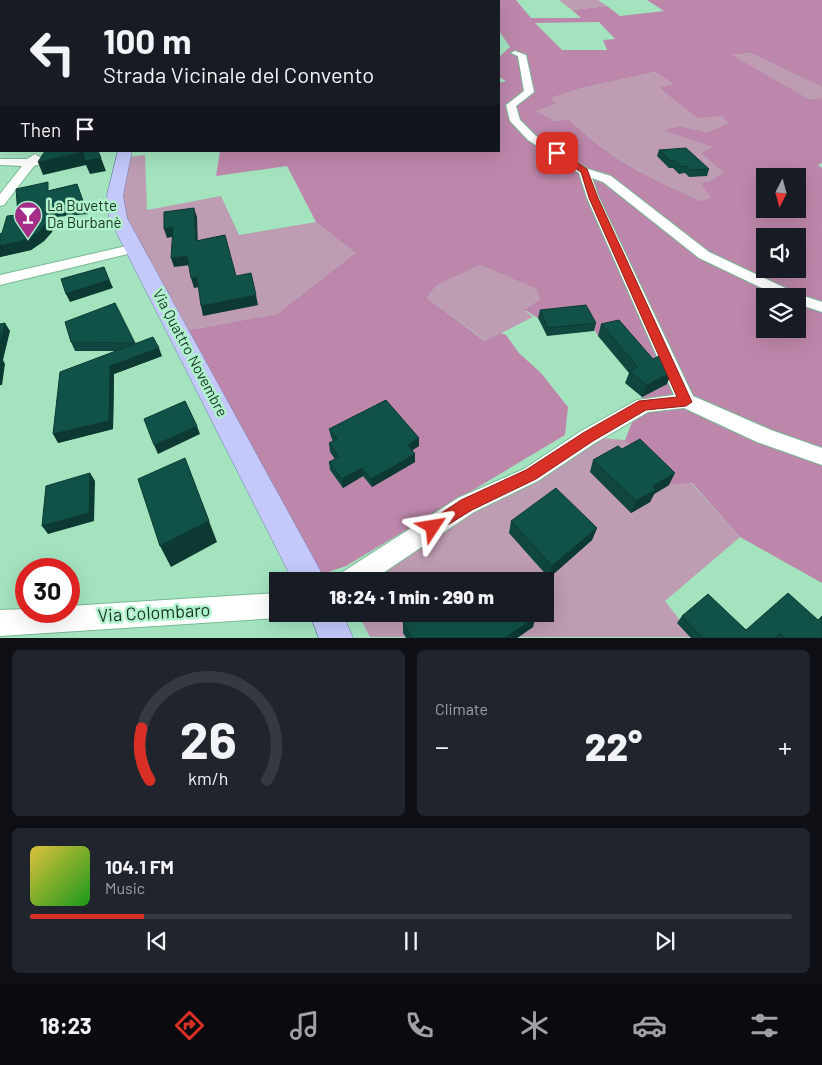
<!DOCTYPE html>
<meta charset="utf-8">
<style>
:root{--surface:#171b24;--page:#20242c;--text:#f1f3f6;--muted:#9ea1a6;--line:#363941;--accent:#d93025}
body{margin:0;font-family:Barlow,sans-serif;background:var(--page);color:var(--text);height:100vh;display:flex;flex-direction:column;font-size:19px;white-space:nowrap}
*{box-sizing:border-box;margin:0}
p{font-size:16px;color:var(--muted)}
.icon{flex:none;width:28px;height:28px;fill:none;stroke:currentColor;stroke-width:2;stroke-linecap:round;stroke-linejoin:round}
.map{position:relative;height:638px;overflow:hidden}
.details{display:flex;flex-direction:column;gap:12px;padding:12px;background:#0d0f14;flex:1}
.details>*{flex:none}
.hud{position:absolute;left:0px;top:0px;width:500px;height:152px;box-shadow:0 5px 20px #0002;background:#171b24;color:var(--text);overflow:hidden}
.needle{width:32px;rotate:186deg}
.controls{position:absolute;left:756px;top:168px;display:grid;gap:10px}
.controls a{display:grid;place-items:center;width:50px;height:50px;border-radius:0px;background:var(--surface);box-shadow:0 5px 20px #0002;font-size:25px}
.speed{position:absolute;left:15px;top:558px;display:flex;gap:10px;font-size:25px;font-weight:700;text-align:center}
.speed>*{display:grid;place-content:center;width:65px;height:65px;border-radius:50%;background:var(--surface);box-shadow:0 5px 20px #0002;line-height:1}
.speed .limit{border:8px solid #d22;background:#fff;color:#111}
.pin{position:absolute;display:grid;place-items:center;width:42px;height:42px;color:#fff;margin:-21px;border-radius:10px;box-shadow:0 2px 8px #0006}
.me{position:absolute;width:55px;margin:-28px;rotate:57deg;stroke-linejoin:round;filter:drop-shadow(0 0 4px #0008)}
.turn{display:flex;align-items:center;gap:18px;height:105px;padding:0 20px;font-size:22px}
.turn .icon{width:65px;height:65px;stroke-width:2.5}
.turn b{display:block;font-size:35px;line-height:42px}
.then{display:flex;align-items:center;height:48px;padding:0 20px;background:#0003;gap:10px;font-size:19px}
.big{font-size:38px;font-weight:800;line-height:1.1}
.details .card{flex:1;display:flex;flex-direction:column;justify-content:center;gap:8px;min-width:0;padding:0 18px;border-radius:8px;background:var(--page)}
.details .dial{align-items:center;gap:0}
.dial svg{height:130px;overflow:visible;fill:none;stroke:var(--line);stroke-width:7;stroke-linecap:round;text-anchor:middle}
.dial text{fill:var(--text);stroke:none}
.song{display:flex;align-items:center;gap:15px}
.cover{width:60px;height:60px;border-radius:8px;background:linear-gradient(135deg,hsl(50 70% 55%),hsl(120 70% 35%))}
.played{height:5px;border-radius:2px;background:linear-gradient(90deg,var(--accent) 15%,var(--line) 15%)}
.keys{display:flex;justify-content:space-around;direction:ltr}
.heat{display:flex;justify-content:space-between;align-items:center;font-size:28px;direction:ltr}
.details .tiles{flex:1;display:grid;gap:12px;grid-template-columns:1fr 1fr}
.card:last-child{grid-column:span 2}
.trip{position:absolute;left:269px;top:572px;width:285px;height:50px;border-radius:0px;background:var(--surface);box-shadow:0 5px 20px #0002;font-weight:800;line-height:50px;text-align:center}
.tab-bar{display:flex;height:80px;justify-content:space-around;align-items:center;background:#090b0e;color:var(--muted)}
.tab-bar .icon{width:35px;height:35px}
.tab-bar .active{color:var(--accent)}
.tab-bar b{font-size:22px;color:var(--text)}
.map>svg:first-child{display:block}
.green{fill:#be9cb2}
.forest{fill:#bd87ab;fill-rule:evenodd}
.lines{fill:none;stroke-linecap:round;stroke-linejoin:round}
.minor-casing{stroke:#78b895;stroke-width:2}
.major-casing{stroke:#6f7dae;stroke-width:1}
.minor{fill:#fff;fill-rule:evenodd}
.major{fill:#c4c8fa;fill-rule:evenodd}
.wall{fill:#0f473e}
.shaded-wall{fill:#0c3932}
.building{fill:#115248;stroke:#0c3932}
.route{fill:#d93025;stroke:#8d1f18}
.labels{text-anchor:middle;stroke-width:5;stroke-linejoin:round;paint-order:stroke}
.poi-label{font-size:15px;fill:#1a3426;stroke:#aff2cc;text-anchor:start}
.street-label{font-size:15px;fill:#1a3426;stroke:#aff2cc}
.near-street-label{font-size:18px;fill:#1a3426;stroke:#aff2cc}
</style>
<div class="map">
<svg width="822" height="638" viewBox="0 0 822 638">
<rect width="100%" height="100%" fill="#a3e4bf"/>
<path class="green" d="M559,0H598L607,6L572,10Z
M750,53L822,87V98L809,99L731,55Z
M655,72L673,84L659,89L722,116L728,123L707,132L680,126L664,130L713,147L702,153L723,172L710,181L701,183L711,197L701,201C650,177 610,160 569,119L555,121L535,111L556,104L551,98L582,88Z
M145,155L147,210L221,196L239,235L316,222L355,253L277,314L189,330L123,216L121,192L128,157Z
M480,265L536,289L540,299L525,311L533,317L486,341L427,298L436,286Z
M588,437L625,440L669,485L691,483L740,537L665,601L693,637H370L358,614H545V581H350L483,497Z"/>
<path class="forest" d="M376,0H516L531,18H581L572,10L607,6L620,16L664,11L647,0H822V87L750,53L732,55L809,99L822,98V163L818,165L822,168V583L740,537L692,483L669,485L625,440L642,397L673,381L615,332L598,336L584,313L538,318L525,310L540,299L536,289L480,265L436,286L427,298L485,341L501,333L506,335L519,353L541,373L568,407L565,435L346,566L319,575L189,330L277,314L355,253L316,222L287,166L216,176L220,151H499V83L506,81L499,77V57L510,47L499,31V1ZM599,22L615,39L603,40L607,50H562L535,23ZM655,72L673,84L659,88L698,118L722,116L728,123L707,132L680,126L663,130L712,147L701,153L723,172L710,181L700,183L711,197L701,201C649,177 610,160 569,119L555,121L536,111L556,104L551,98L582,88ZM765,176H798V209H765ZM765,236H798V269H765ZM765,296H798V329H765Z"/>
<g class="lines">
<g class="minor-casing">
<path id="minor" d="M190,0H197V1H191Z
M515,51L526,55L534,92L516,106L520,120L536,136L588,169L611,176L709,252L798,294L822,302V312L798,304V296H779L699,258L603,182L592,178L599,198L693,396L771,430L822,448V465L757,442L684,408L648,412L595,443L538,481L474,512L371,581H338L341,573L458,498L524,469L581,431L637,400L674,395L587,198L579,173L528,140L510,121L506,105L524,91L518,56L511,53Z
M68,151H89L34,166L4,205L0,206V194L22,166L0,165V159H27L35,154L40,157Z
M135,244L142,248L140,251L0,285V275Z
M278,593V614H287L278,618L0,636V610L26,609V611H69V606Z"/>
</g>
<g class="major-casing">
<path id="major" d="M118,151H132L123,195L127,218L326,581H293L109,218L107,195Z
M310,614H343L353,638H319Z"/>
</g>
<use href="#minor" class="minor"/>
<use href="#major" class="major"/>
</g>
<path class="wall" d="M659,150L709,169L707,176L689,177L685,173L679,174L673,168H669L657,156Z
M77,184L88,214L56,217L52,232L44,241L31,250L0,257V234L2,233L51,190Z
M540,310L596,323L594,331L547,336L538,318Z
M601,324L667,384L642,397L625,383L629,373L598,336Z
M71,342L135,343L162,356L114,374L113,429L58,443L116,351H75Z
M329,429L419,438V446L412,450L415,454V462L372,487L363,476L343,488L330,470L329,462L335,459L330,452L329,443L333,441L331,437Z
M593,460L669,485L654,494L650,502L631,513L590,472Z
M511,521L597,528L592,540L549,578L509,533Z
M682,616L746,630L822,638H691L677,623Z
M403,622L533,627L517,638H406L403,633Z"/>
<path class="shaded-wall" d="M74,0H101L96,1H69Z
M1,29V37H0V30Z
M0,127H1V142H0Z
M83,152L101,158L106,171L90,174L86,165L43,175L38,162Z
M52,208L56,217L52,232L44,241L31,250L0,257V246Z
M194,208L197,217L198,250L196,241Z
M173,227L176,236L167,238L164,229Z
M187,256L190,265L174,267L171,258Z
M104,267L113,288L70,302L66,294Z
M197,277L199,287L194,288L191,278Z
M256,295L258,305L203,316L201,306Z
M5,323L10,331L3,360L5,364L2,385H0V343Z
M159,348L162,356L114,374L113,429L58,443L53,434L110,366Z
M672,372L667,384L642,397L647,385Z
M197,426L200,434L158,454L154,445Z
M419,438V446L408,453V445Z
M415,454V462L372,487L371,479Z
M185,458L217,542L171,567L160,546Z
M362,468L363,476L343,488L342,479Z
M90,473L95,481L94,521L48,534L42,526Z
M675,473L669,485L654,494L650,502L631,513L636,501L653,486Z
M597,528L592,540L549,578L552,566Z
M536,617L533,627L517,638H505Z"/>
<path class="building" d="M2,0H74L69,1H1V29L0,30V1Z
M0,114H1V127H0Z
M686,148L709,169L691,170L687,166L682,167L675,161H671L659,150Z
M45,151H98L101,158L85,161L83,152L38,162Z
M48,182V191L77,184L84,204L52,208L47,222L39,232L26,240L0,246V234L2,233L7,216L18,215L16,189Z
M194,208L196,241L225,235L236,276L251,273L256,295L201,306L197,277L191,278L187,256L171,258L173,227L164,229V212Z
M104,267L109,280L66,294L61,279Z
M115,303L135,343L71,342L65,322Z
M586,305L596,323L548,328L540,310Z
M619,320L653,359L661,355L666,359L672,372L647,385L629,371L638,367L601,324Z
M5,323L0,343V324Z
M153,337L159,348L110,366L109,421L53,434L60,372Z
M386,400L419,438L408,445L415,454L371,479L362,468L342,479L329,462L339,457L329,443L337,439L329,429Z
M185,401L197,426L154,445L144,419Z
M640,439L675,473L653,486L656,490L636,501L593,460L618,446L622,449Z
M185,458L209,521L160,546L138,479Z
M90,473L89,513L42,526L46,486Z
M556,488L597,528L552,566L511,521Z
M502,577L506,581H495Z
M788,593L818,620L822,616V638H784L780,633L776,638H703L682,616L708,594L746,630Z
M418,614H534L536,617L505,638H410L411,636L403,622Z"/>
<path class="route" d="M554,151H560L587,169L598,198L692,402L686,406L646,410L593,441L536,479L472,510L433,534L428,532L425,527L428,522L461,500L526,470L583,433L639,401L677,397L589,198L581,172L554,154Z"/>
<defs>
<g id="bar-pin" transform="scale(1.4375)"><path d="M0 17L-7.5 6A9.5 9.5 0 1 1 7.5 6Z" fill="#a42e87" stroke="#aff2cc"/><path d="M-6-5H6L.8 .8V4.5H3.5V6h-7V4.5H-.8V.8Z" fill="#fff"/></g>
</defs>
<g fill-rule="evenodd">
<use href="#bar-pin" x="28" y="215"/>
</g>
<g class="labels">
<g class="poi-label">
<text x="47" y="211">La Buvette<tspan x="47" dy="17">Da Burbanè</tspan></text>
</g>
<g class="street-label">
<text transform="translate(190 353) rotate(62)" y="5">Via Quattro Novembre</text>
</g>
<g class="near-street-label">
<text transform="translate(154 613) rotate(-3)" y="6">Via Colombaro</text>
</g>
</g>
</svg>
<div class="controls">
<a><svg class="needle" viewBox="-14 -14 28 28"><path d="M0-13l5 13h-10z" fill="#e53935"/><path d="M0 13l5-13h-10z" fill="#9ea1a6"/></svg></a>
<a><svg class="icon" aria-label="sound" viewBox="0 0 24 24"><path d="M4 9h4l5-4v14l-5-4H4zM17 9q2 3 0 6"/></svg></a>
<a><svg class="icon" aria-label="layers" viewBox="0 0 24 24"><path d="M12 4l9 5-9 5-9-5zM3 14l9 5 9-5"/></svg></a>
</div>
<div class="speed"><div class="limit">30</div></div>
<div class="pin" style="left:557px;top:153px;background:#d93025"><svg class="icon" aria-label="arrive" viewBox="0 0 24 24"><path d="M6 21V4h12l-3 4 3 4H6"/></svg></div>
<svg class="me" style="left:433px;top:527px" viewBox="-20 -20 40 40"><path d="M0-17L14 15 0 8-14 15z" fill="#d93025" stroke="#fff" stroke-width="4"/></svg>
<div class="trip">18:24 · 1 min · 290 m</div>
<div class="hud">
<div class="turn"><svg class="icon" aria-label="left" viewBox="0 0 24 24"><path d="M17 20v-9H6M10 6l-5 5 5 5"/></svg><div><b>100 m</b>Strada Vicinale del Convento</div></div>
<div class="then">Then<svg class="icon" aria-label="arrive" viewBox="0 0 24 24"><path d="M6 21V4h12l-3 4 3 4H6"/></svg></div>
</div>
</div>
<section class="details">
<div class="tiles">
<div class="card dial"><svg viewBox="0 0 100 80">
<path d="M14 69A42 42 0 1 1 86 69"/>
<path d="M14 69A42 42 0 0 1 9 37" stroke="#d93025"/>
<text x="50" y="56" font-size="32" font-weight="700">26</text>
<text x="50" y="72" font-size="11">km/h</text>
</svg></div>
<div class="card"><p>Climate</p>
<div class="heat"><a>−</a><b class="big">22°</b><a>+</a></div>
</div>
<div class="card">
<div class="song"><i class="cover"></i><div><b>104.1 FM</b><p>Music</p></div></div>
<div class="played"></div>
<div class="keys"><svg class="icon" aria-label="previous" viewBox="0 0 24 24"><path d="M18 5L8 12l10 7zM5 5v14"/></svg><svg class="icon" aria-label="pause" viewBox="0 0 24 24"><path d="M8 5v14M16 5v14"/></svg><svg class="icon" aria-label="next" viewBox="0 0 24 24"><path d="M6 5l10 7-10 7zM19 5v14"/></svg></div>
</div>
</div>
</section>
<nav class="tab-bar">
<b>18:23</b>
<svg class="icon active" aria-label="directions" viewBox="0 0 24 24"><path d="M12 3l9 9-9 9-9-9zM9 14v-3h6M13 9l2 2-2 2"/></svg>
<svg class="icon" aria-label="music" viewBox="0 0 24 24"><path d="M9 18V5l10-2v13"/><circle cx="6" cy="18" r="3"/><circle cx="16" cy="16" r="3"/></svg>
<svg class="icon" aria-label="phone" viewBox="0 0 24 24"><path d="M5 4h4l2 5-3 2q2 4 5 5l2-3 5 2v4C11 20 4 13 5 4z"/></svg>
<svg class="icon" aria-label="climate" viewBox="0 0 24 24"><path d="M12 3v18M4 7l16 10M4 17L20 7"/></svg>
<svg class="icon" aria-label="car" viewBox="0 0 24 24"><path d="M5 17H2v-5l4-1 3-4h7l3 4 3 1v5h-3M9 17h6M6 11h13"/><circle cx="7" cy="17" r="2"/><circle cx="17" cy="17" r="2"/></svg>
<svg class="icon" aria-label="filters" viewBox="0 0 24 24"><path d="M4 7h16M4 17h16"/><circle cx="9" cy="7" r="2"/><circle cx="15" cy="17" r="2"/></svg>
</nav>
